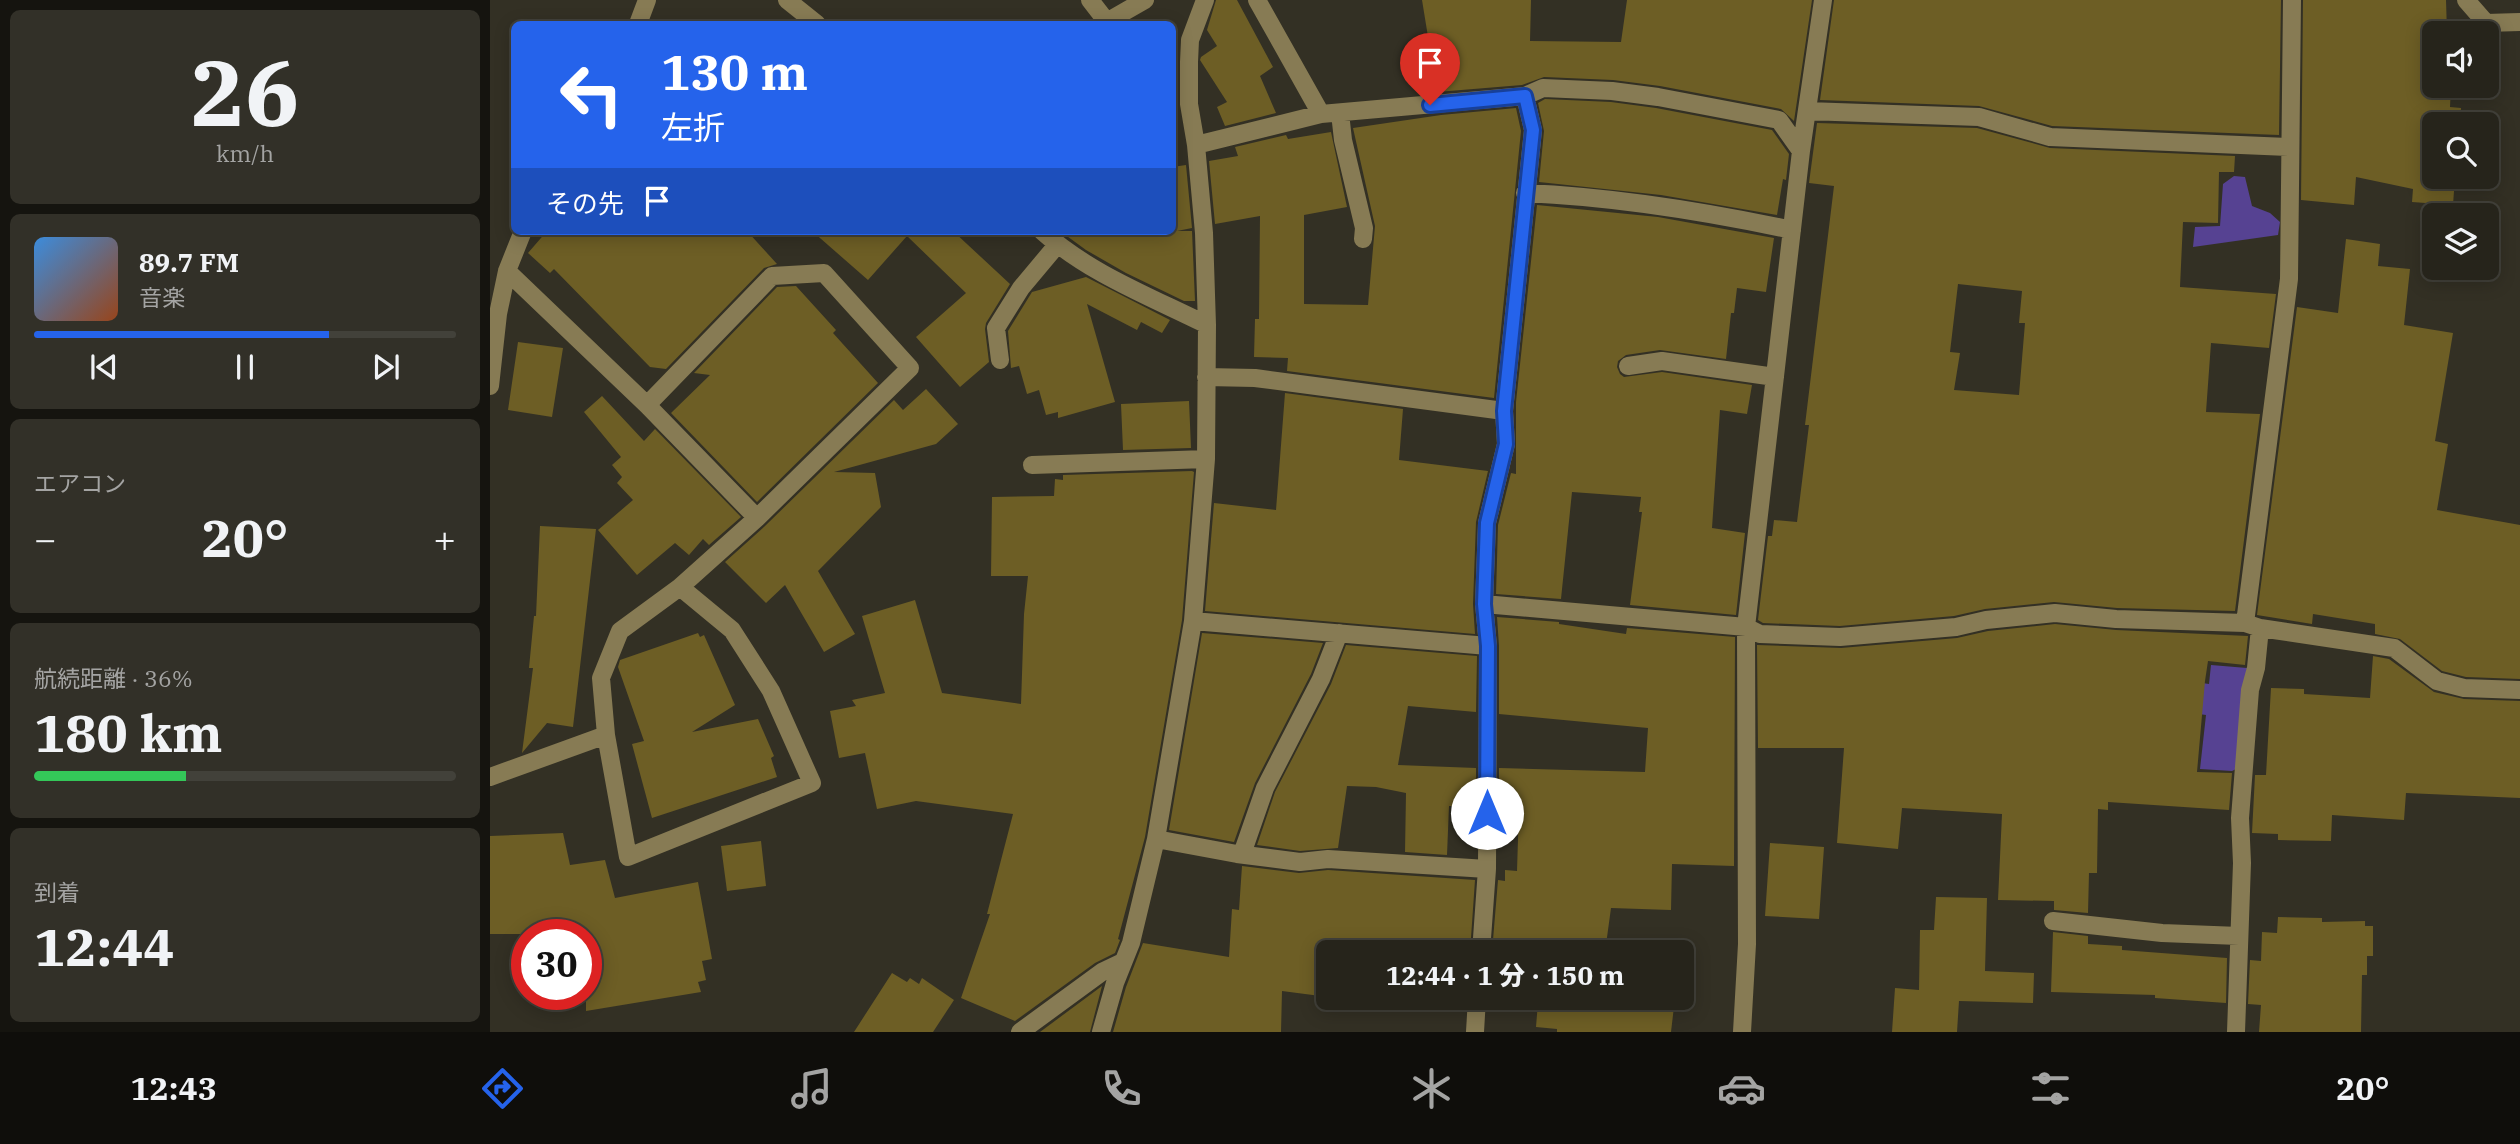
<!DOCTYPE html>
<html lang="ja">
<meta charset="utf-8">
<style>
:root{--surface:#26241b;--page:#323028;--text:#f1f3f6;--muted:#a4a4a3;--line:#42413a;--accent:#2563eb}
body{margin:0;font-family:"IBM Plex Serif","Noto Sans JP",serif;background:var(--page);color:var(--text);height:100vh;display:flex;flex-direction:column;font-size:26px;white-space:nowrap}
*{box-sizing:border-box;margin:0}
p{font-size:23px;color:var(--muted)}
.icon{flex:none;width:38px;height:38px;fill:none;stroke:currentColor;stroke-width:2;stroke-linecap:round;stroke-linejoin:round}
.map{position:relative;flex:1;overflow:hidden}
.details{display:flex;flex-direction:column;gap:10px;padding:10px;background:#15140f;width:490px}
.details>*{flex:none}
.hud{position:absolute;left:21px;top:21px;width:665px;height:214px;border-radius:10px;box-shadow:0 4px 18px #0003,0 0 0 2px var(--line);background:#2563eb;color:#fff;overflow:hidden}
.buttons{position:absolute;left:1932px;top:21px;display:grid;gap:14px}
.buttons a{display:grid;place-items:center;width:77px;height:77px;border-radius:10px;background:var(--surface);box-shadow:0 4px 18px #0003,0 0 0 2px var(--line);font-size:35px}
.speed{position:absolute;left:21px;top:919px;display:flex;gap:14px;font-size:35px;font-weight:700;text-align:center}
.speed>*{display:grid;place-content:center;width:91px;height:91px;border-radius:50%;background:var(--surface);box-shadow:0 4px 18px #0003,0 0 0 2px var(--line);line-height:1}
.speed .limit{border:10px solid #d22;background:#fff;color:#111}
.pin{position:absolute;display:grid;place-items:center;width:60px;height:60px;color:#fff;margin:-72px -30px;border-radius:50% 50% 50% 0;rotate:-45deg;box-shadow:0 0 7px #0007}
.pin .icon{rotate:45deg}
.me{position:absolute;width:77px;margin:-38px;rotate:0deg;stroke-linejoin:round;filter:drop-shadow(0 0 5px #0008)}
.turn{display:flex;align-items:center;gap:24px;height:147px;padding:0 35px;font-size:32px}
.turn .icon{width:91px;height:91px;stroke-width:2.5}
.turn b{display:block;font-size:49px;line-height:60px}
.then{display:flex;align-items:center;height:66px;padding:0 35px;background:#0003;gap:14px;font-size:26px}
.big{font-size:52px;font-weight:800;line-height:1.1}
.details .tile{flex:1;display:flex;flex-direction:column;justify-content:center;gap:10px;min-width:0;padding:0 24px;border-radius:10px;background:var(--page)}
.details .dial{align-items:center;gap:0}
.dial b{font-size:91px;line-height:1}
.song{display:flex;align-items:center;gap:21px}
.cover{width:84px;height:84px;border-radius:10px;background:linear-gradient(135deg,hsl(210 70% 55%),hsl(20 70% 35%))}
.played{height:7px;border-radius:4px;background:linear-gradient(90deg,var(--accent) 70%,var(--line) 70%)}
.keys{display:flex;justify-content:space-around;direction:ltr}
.heat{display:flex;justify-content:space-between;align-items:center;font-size:38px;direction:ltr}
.charge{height:10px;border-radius:5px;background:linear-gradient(90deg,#34c759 36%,var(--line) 0)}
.trip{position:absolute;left:826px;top:940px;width:378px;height:70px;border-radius:10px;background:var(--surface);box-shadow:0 4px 18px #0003,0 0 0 2px var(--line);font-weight:800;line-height:70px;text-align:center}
.tab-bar{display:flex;height:112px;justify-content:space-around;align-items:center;background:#0f0e0b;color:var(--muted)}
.tab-bar .icon{width:49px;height:49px}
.tab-bar .on{color:var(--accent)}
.tab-bar b{font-size:32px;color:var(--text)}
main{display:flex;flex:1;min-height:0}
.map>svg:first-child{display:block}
.green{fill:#564292}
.building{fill:#6d5e25;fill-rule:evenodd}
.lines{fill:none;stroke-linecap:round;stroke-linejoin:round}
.minor{stroke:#877b54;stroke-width:18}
.route-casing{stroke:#184099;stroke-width:18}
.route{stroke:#2563eb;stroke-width:12}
</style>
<main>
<section class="details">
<div class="tile dial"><b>26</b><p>km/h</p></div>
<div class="tile">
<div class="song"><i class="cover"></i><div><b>89.7 FM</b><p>音楽</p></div></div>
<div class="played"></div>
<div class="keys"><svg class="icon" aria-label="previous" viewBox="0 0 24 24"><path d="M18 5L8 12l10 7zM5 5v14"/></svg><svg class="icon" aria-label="pause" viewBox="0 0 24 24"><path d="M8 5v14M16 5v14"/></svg><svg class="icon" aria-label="next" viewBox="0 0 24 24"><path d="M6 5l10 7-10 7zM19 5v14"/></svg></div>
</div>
<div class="tile"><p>エアコン</p>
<div class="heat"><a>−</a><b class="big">20°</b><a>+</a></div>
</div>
<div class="tile"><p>航続距離 · 36%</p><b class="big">180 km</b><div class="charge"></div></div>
<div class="tile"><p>到着</p><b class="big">12:44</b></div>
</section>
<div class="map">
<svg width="2030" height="1032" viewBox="0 0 2030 1032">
<rect width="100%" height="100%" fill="#333024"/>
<path class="green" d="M1744,176L1755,177L1762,206L1780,213L1790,222L1788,235L1703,247L1705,227L1730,226L1733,184Z
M1721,665L1757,668L1748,768L1742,771L1710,769L1716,715L1709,714L1712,683L1719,684Z"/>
<path class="building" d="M726,0H747L783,67L770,76L786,113L735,126L727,107L737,102L710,60L711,57L727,46L717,30Z
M932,0H1041L1040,41L1131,42L1137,0H1322L1304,121L1291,109L1170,86L1123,80L1054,77L1032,85L947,92Z
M1344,0H1791L1789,135L1562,126L1489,106L1330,100Z
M1813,0H1956L1957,33H1944V86H1961L1960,107L1971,108L1970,124H1944V177H1965L1963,205L1922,202L1923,189L1866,177L1864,205L1811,200Z
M1055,99L1121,102L1166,108L1282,130L1299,154L1296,180L1293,179L1287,215L1171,195L1049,182L1054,131L1048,103Z
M1026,108L1031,131L1004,398L797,371L798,358L764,357L765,319H769L770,216L725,224L719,161L748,156L745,147L796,135L798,139L841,132L857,207L814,215V304L878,305L885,226L863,128L951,115Z
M1327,123L1487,128L1560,148L1745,156L1744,172H1729L1728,223L1693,222L1690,287L1786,294L1779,348L1721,343L1716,412L1770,414L1745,611L1627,608L1564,602L1495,609L1464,616L1350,626L1273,623L1268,620L1278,536H1282L1284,520L1307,522L1319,425H1315L1344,186L1319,183ZM1468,284L1532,291L1529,323H1535L1529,395L1464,390L1470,353L1460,352Z
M696,165L702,228L687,231H702L705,301H694L636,273L596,250L570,231H682V167Z
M1047,205L1168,217L1284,238L1276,292L1247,288L1244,313H1241L1236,359L1170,350L1136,355L1128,361L1127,367L1130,374L1134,377L1172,372L1262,385L1257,414L1230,410L1222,528L1255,533L1246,615L1140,605L1152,512H1149L1151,497L1082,492L1071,599L1006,594L1008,525L1021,473L1026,474V402Z
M57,231H257L287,264L274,268L176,369L160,367L64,269L60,273L38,253Z
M322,231H463L520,284L496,323L495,329L499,362L470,387L426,337L476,293L417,236L378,280Z
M1856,239L1890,244L1888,266L1920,269L1914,325L1963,333L1945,441L1958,444L1947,510L2030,525V679L1976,677L1952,671L1910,639L1885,634V624L1823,614L1822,624L1767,615L1807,307L1848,313Z
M596,277L680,320L672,333L651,322L647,330L597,304L625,402L568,418V412L556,415L549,390L537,394L529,366L521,368L518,331L542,292Z
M306,286L346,330L343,333L388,383L267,502L181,413L220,375L204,373L287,287Z
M28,342L73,348L62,417L18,410Z
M436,389L468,424L446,444L344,472L385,473L391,507L328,571L365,634L334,652L295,585L276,603L235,562L275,526L404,400L413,410Z
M795,393L913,409L909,460L998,471L986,522L983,604L985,634L715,611L724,503L786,510Z
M112,396L154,441L165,429L251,517L219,545L213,539L199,555L185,543L147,575L108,530L143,500L127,483L132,477L122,465L131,457L94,412Z
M699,401L701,448L633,450L631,404Z
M702,471L704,472L692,620L655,837L628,939L630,940L625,953L605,963L525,1021L471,998L500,914H497L523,814L426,801L387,809L375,753L349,758L340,711L366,706L362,700L395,693L372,616L425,600L452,693L531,704L534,614L538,576H501L502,497L564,496L565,479L573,480V475Z
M50,526L106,529L83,727L57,723L32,753L43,668H39L44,616H46Z
M1007,617L1069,622V624L1136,634L1137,628L1245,637L1244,866L1182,864L1181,910L1121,908L1115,952H1002L1008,880L1015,881V870L1027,871L1029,807H1009V768L1155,772L1158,728L1009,714V646Z
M1565,624L1626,630L1758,636L1755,665L1718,661L1715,681L1707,772L1742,773L1739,810L1618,802V810L1608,809L1607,873H1599L1598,913L1564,910V901L1508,900L1512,814L1412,808L1408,849L1347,843L1354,748H1268L1267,645L1351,648L1467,638L1498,631Z
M208,633L210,637L214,635L245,705L202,732L268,719L284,756L281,758L287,777L162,818L142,744L154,741L128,667L130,660Z
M712,633L833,643L821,674L765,783L744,842L679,830Z
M856,645L987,656L986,712L918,706L908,765L986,768V806H959L957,855L915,852L916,793L886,787L857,786L848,848L810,851L767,845L785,792L841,684Z
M1883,656L1899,659L1944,692L1974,699L2030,701V798L1916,793L1914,820L1842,815L1841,841L1788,840V834L1762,833L1765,775H1776L1781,688L1814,689V694L1880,698Z
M73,833L80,865L115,860L125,898L208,882L222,959L212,961L216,980L208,982L211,992L96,1011V934H0V836Z
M271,841L276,886L237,891L231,846Z
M1280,843L1334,847L1329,919L1275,916Z
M752,866L809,873L838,870L985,880L980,952H838V997L792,991L791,1032H623L636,987L653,943L739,957L742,909L749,910Z
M1446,897L1497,898L1495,971L1544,973L1543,1003L1469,1001L1467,1032H1402L1405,988L1429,990L1430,930H1444Z
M1788,917L1832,918V922L1875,921V926H1883V956H1877V975H1872L1871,1032H1769L1771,1005L1758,1004L1760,960L1771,961L1772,932L1787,933Z
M1563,932L1598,936V944L1632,946V950L1737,958L1736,1003L1665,998V995L1561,992Z
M402,973L417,982L420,978L429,984L432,978L464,1000L443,1032H364Z
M612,986L600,1032H550Z
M840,998H976L975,1012Z
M998,998H1185L1181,1032H1067V1029L1046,1027L1048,1002L998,1000Z"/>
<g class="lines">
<path class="minor" d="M297,0L327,24
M600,0L617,22
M767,0L831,114
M1976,0L1996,23L2030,22
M148,24L157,0
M613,24L655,0
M1317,111L1489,117L1560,137L1799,147
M850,113L853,140L874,228L873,239
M706,145L831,114L1035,96L1053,88L1122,91L1168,97L1289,120L1311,151
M1035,193C1126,197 1213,211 1302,230
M552,231C598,273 661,297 717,325
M510,360L506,328L531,288L567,245
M1138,366L1172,361L1285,377
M716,377L765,378L1014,411
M0,386L8,314L17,271L33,231
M157,405L282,276L334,273L420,368L267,518
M542,465L716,459
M994,604L1256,627L1270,634L1350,637L1466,627L1496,620L1565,613L1626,619L1755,623L1770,628L1904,648L1947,681L1974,688L2030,690
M703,621L998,646
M1755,623L1799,279L1802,0
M116,735L138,857L322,783L281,691L242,630L190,587
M0,777L116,735L111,678L130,631L190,587L267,518L157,405L17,271
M666,839L747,854L810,862L838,859L997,869
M752,854L775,788L831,679L849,633
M1563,921L1672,933L1749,936
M991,952L997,869L998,646L994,604L997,523L1016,444L1014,411L1043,130L1035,96
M530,1032L612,972L633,962
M611,1032L625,983L641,943L666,839L703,621L716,459L717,325L714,233L706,145L699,104V62L700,40L715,0
M985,1032L987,998
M1252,1032L1257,944L1256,627L1311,151L1333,0
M1746,1032L1752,863L1750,818L1760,690L1766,668L1770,628"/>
</g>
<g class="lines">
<g class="route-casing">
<path id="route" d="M940,105L1035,96L1043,130L1014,411L1016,444L997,523L994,604L998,646L997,813"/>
</g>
<use href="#route" class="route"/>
</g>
</svg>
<div class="buttons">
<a><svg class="icon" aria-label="sound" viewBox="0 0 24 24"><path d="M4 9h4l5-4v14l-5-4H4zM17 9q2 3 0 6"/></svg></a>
<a><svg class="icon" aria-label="search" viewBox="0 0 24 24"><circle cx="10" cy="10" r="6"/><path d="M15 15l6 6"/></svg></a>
<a><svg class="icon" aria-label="layers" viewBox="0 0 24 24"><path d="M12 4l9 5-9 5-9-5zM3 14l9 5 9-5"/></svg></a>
</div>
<div class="speed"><div class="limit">30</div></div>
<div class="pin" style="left:940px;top:105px;background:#d93025"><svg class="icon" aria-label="arrive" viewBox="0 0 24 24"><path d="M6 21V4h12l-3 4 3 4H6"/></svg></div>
<svg class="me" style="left:997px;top:813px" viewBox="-20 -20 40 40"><circle r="19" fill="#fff"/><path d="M0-13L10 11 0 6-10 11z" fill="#2563eb"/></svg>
<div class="trip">12:44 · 1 分 · 150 m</div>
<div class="hud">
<div class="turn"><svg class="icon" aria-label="left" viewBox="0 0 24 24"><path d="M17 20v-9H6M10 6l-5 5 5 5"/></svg><div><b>130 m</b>左折</div></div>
<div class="then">その先<svg class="icon" aria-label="arrive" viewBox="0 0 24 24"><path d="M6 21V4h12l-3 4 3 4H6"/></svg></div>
</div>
</div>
</main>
<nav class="tab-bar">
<b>12:43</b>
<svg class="icon on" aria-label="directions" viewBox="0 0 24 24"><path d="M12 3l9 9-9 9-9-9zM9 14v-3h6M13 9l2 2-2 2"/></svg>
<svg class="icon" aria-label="music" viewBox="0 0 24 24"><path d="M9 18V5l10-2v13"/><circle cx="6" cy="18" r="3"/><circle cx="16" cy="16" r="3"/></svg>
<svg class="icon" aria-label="phone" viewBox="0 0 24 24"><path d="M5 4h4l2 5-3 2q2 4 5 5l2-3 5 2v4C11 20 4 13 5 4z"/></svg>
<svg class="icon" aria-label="climate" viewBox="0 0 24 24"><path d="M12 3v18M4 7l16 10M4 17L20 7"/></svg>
<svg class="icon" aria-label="car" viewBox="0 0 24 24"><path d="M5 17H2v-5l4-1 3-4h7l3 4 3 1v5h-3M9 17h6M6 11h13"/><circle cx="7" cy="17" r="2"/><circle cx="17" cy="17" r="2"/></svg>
<svg class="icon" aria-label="filters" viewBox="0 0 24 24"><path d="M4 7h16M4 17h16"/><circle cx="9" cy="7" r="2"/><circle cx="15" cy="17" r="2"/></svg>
<b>20°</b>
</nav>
